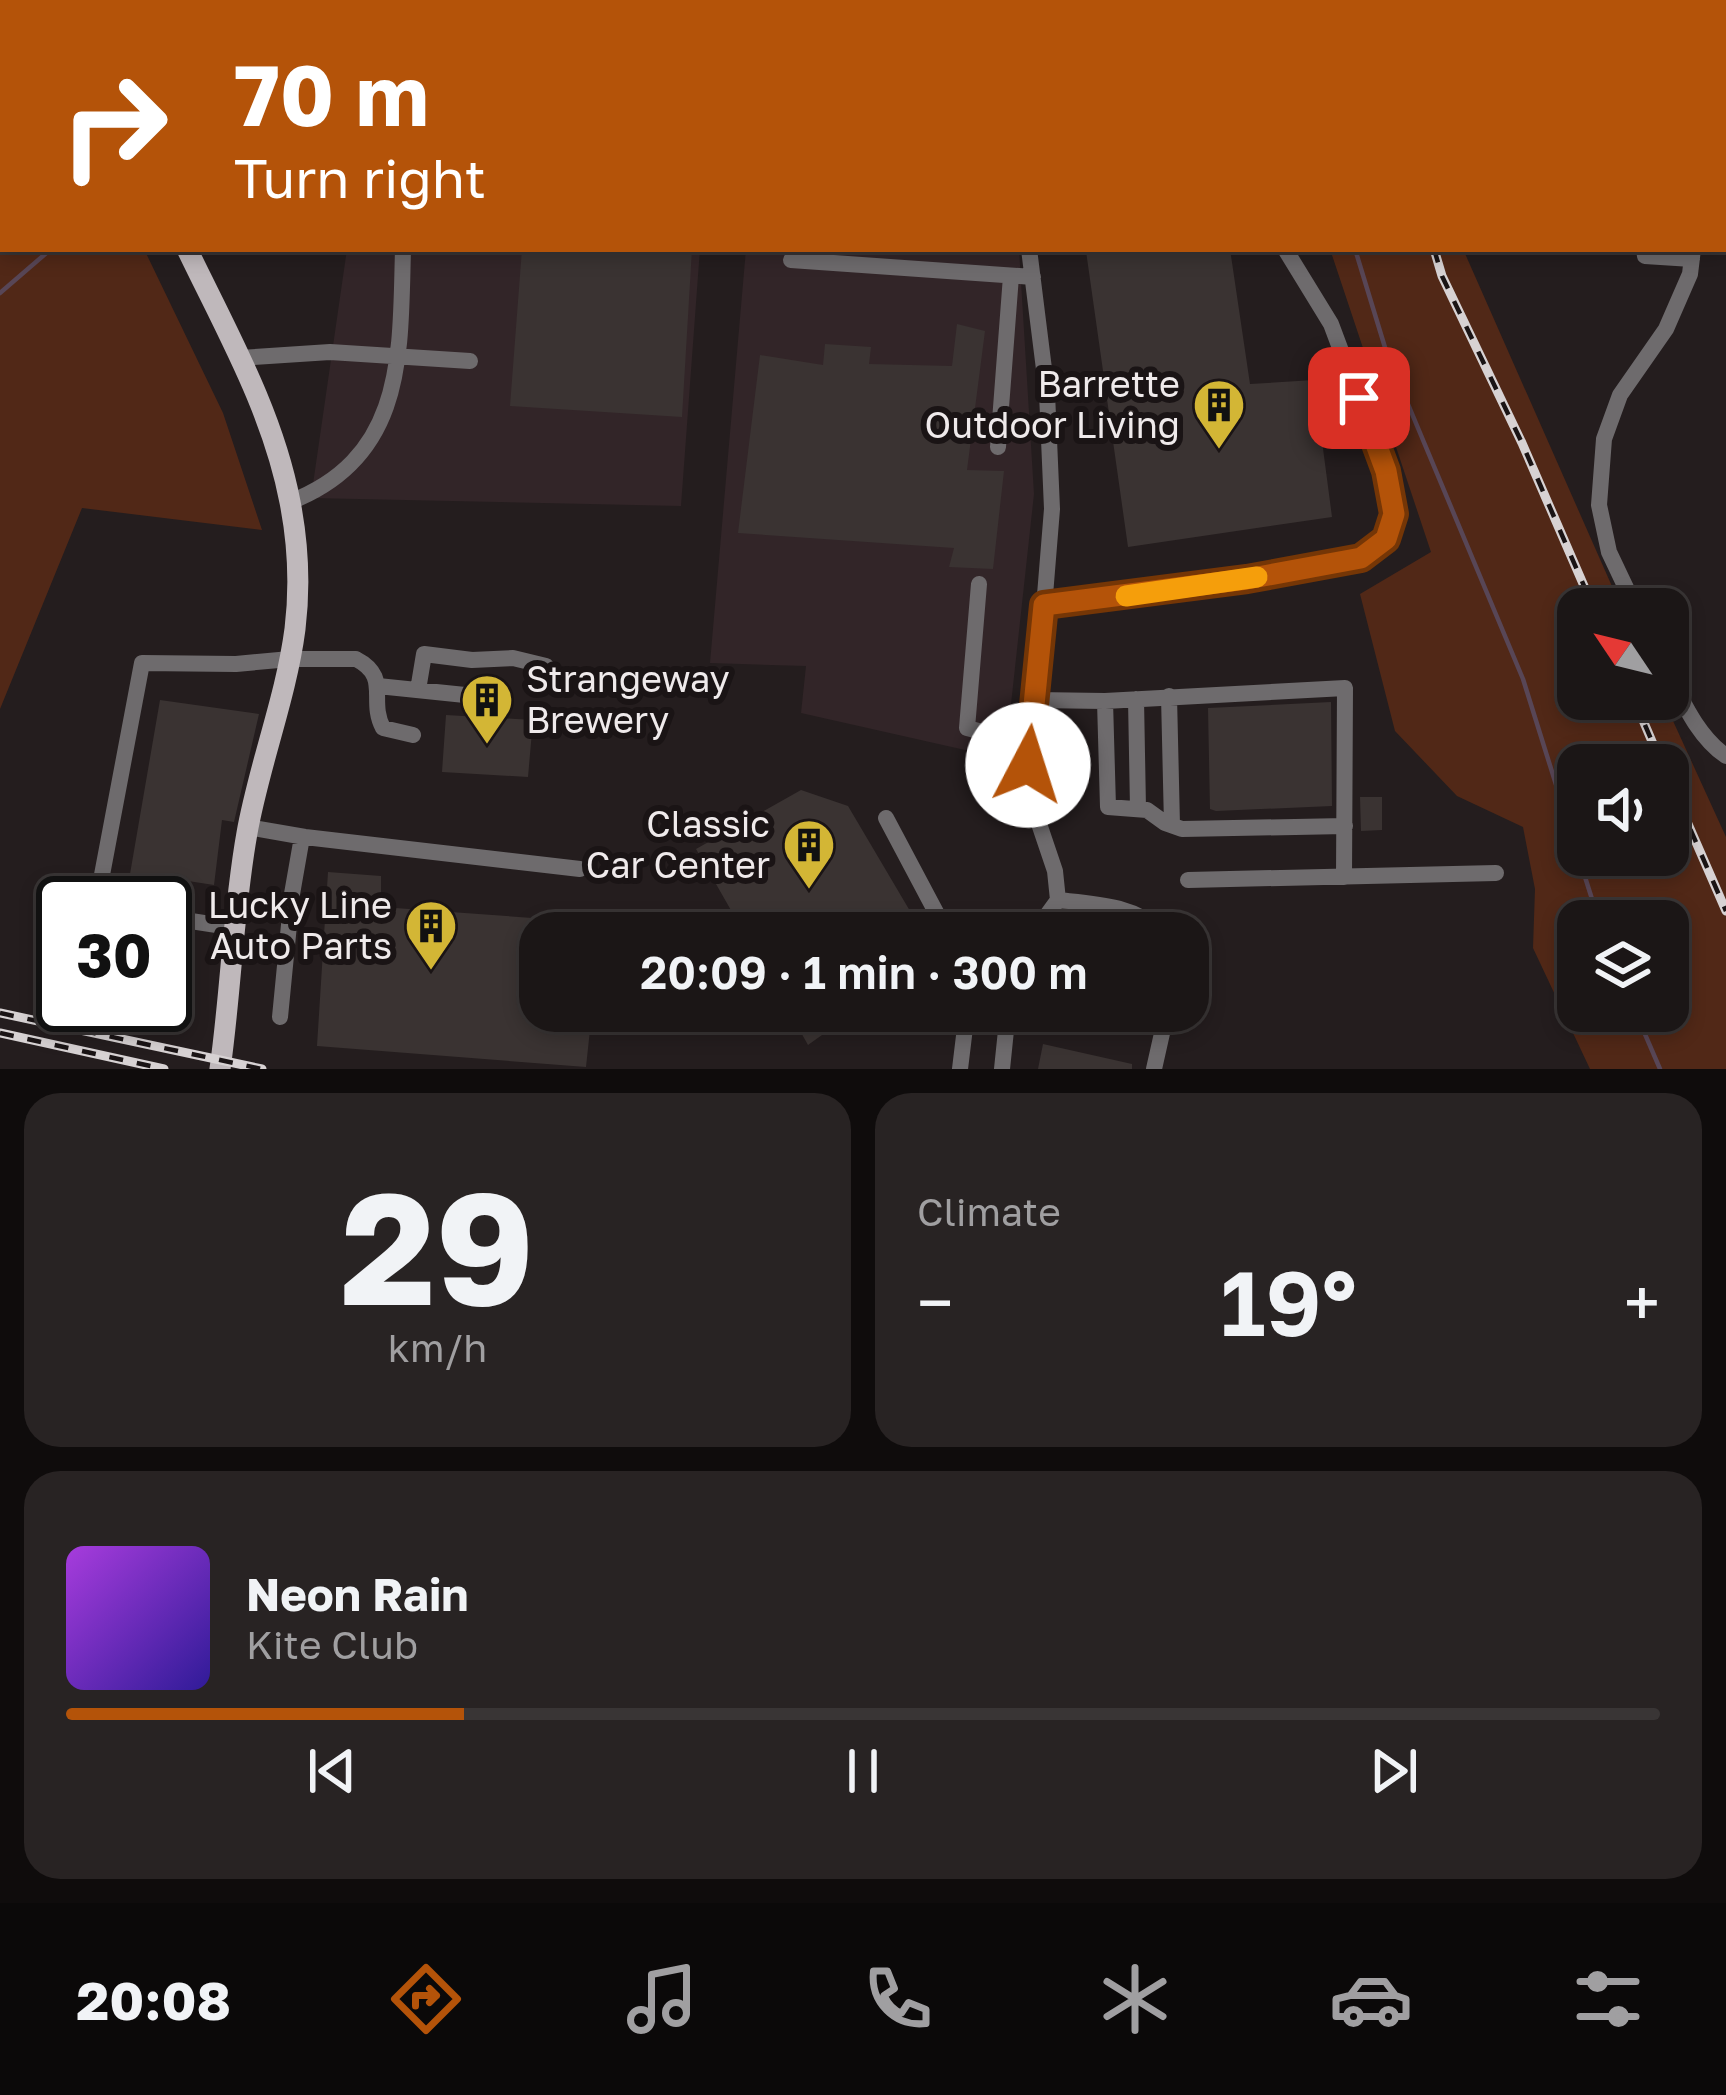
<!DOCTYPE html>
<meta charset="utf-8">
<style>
:root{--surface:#1b1616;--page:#282323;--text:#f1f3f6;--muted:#a09fa1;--line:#393535;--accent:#b45309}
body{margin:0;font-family:"Golos Text",sans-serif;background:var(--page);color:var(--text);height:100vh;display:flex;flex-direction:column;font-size:45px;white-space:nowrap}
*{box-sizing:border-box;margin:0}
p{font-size:39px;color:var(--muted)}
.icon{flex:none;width:66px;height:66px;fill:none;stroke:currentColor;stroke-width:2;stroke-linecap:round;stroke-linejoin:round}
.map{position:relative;height:1069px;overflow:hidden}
.side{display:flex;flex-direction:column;gap:24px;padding:24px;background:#0f0c0c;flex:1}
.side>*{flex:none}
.banner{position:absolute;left:0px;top:0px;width:1728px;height:252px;box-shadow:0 6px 18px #0003,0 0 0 3px var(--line);background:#b45309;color:#fff;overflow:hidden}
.needle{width:78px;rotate:305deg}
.tools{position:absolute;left:1557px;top:588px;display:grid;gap:24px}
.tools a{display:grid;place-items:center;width:132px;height:132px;border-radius:24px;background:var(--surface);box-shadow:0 6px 18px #0003,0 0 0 3px var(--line);font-size:60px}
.speed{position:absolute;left:36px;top:876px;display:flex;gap:24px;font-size:60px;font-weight:700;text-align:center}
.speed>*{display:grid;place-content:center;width:156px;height:156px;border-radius:50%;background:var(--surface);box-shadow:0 6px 18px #0003,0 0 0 3px var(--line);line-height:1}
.speed .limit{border:6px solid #111;border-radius:18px;background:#fff;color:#111}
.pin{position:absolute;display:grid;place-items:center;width:102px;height:102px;color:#fff;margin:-51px;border-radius:24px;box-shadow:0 6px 18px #0006}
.me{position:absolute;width:132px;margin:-66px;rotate:5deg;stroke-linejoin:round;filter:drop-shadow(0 0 9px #0008)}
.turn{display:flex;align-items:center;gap:42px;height:252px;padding:0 36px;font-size:54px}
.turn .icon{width:156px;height:156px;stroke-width:2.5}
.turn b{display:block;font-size:84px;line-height:102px}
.big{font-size:90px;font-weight:600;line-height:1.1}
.side .tile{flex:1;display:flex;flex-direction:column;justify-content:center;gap:18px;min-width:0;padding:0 42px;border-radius:36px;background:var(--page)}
.side .dial{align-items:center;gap:0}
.dial b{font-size:156px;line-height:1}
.song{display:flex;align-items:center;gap:36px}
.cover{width:144px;height:144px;border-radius:18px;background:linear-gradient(135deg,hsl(280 70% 55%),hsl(250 70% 35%))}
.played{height:12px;border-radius:6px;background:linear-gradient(90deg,var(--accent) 25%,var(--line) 25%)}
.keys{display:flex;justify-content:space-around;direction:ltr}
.heat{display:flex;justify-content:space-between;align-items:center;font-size:66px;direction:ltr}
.side .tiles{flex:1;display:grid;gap:24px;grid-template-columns:1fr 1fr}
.tile:last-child{grid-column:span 2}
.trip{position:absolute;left:519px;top:912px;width:690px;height:120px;border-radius:36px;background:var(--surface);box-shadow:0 6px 18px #0003,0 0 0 3px var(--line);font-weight:600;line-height:120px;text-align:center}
.tabs{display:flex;height:192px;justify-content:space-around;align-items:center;background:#0b0909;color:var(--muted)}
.tabs .icon{width:84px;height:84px}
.tabs .active{color:var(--accent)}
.tabs b{font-size:54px;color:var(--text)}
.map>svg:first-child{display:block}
.built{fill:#322528}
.green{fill:#512817;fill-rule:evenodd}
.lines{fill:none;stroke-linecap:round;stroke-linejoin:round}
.stream{stroke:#584656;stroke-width:4.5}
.building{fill:#3a3332}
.minor{stroke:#6e6b6d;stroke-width:16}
.major{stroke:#bfb8bb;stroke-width:21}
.rail-casing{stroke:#d7d2d3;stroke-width:9}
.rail{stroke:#1a1415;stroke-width:4.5;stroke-dasharray:14;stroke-linecap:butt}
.route-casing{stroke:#753606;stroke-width:30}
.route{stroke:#b45309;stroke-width:21}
.slow{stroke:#f59e0b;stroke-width:21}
.labels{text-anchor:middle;stroke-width:12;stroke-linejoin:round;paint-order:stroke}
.poi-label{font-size:36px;fill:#efeaeb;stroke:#1a1415;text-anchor:end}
</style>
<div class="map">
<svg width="1726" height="1069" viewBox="0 0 1726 1069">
<rect width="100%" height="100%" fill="#241d1e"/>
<path class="built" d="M347,249H700L681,506L311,498Z
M746,249H1019L1034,494L1005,759L801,713L806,666L710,663Z"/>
<path class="green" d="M1091,0H1423L1422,3H1091Z
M0,165L3,175V249H144L223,413L262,530L82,508L0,709Z
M1330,249H1463L1622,609H1578V699H1663L1726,837V1069H1590L1533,948L1535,889L1523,827L1457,796L1395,731L1360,594L1431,552ZM1668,765V855H1578V765ZM1668,921V1011H1578V921Z"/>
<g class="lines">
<path class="stream" d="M236,3L238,0
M1281,3V0
M1355,249L1387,354L1523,679L1578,855
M0,293L51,249
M1578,855L1599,921
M1635,1011L1660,1069"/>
</g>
<path class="building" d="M522,249H692L682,417L510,406Z
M1100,249H1230L1250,384L1314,380L1332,517L1128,547L1086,251Z
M957,324L985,331L967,470L1004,471L993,569L949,567L954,548L738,533L760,355L823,365L825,344L871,347L869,364L952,366Z
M160,700L259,714L234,822L222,820L214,885L162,877L155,903H125Z
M1331,702L1332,806L1216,811L1210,809L1208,708Z
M446,715L533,720L528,777L442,772Z
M801,790L848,806L923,933H744L696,849Z
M1360,797H1382V830L1361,831Z
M328,872L381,876V907L615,924V933H540V1011H592L586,1067L317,1046Z
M789,1011H818L829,1030L808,1045Z
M1043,1044L1132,1064V1069H1038Z"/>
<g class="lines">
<path class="minor" d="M1008,0V3
M1664,0V3
M934,3L935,0
M1029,249L1047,393L1052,509L1039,669L1029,744L1030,797L1055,871L1058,900C1096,904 1134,905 1163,933
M1644,249L1645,256L1692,259
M791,260L1033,277
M240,358L330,352L470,361
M998,447L1011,276
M290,502C406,457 400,354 403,249
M979,584L967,728L1029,744
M1044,606L1247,579L1361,558L1386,540L1394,514L1386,471L1331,324L1285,249
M1636,609L1609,552L1599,505L1604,439L1620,395L1666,329L1690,274L1693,249
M1668,673C1683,702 1698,737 1726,756
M378,686L465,695
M418,690L424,654L472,660L513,658L546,666
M1169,696L1172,825
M1136,699L1138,808
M1035,700L1105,701L1345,688L1344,877
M1105,701L1108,807L1147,810L1165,823L1182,829L1345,826
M886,818L947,933
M248,827L305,837L580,869
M1188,880L1496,873
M101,903L98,896L142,663L236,664L290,659H356C391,677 368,700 383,728L413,735
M165,917L236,928
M1034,933L1058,900
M280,1017L292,894L302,837
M960,1069L967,1011
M1002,1069L1008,1011
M1154,1069L1167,1011"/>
<path class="major" d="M123,3V0
M187,249C226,330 273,412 290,502C298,543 300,588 295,629C286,698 259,765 247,833C233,911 231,991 220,1069"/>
<g class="rail-casing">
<path id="rail" d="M1394,3V0
M1434,249L1442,276L1522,443L1594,609
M1634,699L1662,765
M1668,778L1726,911
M0,1013L262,1069
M0,1033L164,1069"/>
</g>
<use href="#rail" class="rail"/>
</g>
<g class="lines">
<g class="route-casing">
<path id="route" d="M1028,765L1044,605L1247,579L1361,558L1386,539L1394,514L1386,471L1359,398"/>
</g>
<use href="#route" class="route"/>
<path class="slow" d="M1126,596L1257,577"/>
</g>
<defs>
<g id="building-pin" transform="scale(2.7)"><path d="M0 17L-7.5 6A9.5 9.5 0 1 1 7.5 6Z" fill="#d3b635" stroke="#1a1415"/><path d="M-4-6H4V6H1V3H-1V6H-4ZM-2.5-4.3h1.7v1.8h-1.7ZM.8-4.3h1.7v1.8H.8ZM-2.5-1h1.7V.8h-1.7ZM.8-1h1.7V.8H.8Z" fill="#111"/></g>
</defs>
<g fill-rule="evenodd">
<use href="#building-pin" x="1219" y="405"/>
<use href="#building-pin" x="487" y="700"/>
<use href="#building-pin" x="809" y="845"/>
<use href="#building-pin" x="431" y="926"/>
</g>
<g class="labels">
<g class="poi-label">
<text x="1180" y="397">Barrette<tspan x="1180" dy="41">Outdoor Living</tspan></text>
<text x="526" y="692" text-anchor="start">Strangeway<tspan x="526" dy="41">Brewery</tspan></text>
<text x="770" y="837">Classic<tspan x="770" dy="41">Car Center</tspan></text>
<text x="392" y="918">Lucky Line<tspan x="392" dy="41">Auto Parts</tspan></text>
</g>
</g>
</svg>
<div class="tools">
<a><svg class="needle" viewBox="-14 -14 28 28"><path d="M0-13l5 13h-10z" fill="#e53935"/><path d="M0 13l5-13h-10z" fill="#a09fa1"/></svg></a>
<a><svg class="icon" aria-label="sound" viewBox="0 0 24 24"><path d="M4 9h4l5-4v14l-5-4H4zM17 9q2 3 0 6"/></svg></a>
<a><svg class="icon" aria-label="layers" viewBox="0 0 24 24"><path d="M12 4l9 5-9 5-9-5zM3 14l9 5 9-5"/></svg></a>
</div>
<div class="speed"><div class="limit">30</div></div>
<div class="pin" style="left:1359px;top:398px;background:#d93025"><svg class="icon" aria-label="arrive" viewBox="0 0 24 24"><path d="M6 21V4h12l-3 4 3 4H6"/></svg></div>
<svg class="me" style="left:1028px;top:765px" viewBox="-20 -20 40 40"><circle r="19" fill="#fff"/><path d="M0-13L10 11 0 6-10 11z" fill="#b45309"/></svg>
<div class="trip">20:09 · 1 min · 300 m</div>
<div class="banner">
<div class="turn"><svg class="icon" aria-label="right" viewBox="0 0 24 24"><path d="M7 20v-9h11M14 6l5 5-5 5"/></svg><div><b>70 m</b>Turn right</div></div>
</div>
</div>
<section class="side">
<div class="tiles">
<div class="tile dial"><b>29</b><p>km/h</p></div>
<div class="tile"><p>Climate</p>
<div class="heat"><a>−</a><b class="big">19°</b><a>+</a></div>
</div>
<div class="tile">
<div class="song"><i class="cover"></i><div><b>Neon Rain</b><p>Kite Club</p></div></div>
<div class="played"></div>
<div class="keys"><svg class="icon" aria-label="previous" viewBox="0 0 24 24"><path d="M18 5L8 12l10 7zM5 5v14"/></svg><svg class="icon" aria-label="pause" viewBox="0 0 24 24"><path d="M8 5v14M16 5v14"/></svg><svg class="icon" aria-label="next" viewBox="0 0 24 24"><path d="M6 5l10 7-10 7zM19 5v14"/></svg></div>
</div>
</div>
</section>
<nav class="tabs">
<b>20:08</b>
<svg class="icon active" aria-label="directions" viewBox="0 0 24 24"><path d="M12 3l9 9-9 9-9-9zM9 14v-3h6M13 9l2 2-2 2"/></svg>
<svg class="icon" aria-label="music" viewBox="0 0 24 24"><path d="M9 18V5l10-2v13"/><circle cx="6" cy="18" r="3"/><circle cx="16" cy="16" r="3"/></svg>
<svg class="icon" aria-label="phone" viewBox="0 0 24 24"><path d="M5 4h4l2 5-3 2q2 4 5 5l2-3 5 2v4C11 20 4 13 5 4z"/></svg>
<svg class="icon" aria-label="climate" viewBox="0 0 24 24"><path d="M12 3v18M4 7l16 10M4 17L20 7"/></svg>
<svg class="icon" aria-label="car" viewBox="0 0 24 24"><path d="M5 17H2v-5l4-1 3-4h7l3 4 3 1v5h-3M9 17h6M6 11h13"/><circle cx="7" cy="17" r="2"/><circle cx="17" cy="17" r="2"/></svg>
<svg class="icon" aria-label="filters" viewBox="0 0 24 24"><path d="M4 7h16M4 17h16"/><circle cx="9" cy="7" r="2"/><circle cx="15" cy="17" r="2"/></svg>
</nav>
